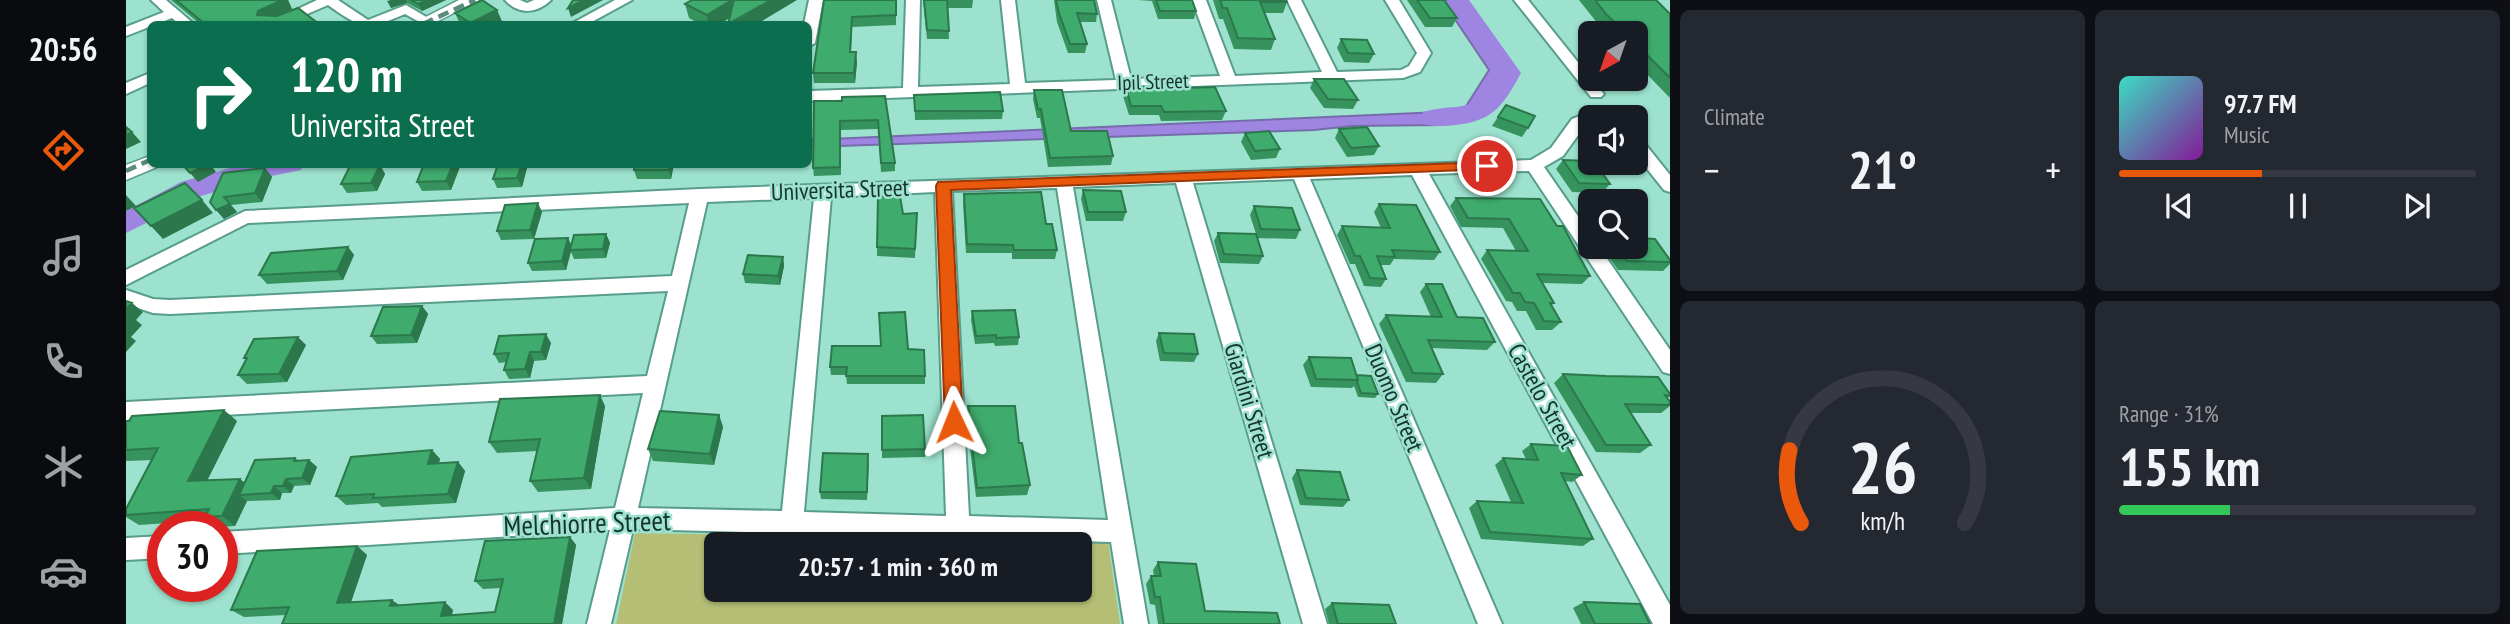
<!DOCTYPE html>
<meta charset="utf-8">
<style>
:root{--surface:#171b24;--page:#242831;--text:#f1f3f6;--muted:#9ea1a6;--line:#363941;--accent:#ea580c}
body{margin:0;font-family:"PT Sans Narrow",sans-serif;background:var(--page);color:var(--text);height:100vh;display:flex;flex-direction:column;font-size:26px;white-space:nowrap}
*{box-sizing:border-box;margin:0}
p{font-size:23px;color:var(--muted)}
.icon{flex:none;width:38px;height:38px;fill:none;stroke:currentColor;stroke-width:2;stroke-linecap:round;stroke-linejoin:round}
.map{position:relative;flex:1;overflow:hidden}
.side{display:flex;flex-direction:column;gap:10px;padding:10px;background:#0d0f14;width:840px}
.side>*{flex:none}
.top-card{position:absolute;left:21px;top:21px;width:665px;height:147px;border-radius:10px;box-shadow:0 2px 5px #0004;background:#0b6e4f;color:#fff;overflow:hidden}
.needle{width:46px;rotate:220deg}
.controls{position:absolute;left:1452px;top:21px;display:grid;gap:14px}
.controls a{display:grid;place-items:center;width:70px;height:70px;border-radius:10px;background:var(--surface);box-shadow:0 2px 5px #0004;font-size:35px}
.speed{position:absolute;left:21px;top:511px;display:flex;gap:14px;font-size:35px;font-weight:700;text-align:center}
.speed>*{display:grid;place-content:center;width:91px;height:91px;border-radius:50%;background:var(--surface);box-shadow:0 2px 5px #0004;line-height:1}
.speed .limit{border:10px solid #d22;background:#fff;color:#111}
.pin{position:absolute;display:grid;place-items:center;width:60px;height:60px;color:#fff;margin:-30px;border:4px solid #fff;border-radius:50%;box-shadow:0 2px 7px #0007}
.me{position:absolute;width:77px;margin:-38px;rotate:358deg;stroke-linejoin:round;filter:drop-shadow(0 0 5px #0008)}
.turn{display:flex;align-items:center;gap:24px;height:147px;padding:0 28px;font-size:32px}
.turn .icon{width:91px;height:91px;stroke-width:2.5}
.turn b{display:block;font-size:49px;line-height:60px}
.big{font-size:52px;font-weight:700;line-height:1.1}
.side .card{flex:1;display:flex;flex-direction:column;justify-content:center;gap:10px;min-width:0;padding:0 24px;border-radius:10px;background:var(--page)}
.side .dial{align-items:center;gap:0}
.dial svg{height:182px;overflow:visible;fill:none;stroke:var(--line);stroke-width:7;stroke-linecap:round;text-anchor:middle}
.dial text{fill:var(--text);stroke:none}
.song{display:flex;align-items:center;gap:21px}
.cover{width:84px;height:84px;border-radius:10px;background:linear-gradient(135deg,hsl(170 70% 55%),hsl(290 70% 35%))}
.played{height:7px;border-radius:4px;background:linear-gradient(90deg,var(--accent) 40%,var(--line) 40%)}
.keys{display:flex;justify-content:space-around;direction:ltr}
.heat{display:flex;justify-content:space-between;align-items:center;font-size:38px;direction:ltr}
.charge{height:10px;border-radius:5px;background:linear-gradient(90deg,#34c759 31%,var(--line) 0)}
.side .tiles{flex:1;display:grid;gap:10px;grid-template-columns:repeat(2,1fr)}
.trip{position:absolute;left:578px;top:532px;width:388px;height:70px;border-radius:10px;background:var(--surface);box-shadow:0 2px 5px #0004;font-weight:700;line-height:70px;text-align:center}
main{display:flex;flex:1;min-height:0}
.dock{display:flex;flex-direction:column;width:126px;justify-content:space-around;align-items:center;background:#090b0e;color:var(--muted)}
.dock .icon{width:49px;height:49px}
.dock .active{color:var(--accent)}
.dock b{font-size:32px;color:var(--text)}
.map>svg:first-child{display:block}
.green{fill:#b5be75;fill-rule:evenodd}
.water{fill:#9e85e2;stroke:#756cab;stroke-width:2}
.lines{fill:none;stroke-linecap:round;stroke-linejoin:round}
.river{fill:#9e85e2;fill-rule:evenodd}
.minor-casing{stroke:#589d8b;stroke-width:4}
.major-casing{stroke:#589d8b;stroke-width:3}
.minor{fill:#fff;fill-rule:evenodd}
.major{fill:#fff;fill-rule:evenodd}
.rail{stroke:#5a8c7e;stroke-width:4.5;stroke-dasharray:11 6;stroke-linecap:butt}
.wall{fill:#36935e}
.shaded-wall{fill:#2c784c}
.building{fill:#3fab6d;stroke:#2c784c;stroke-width:2}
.route{fill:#ea580c;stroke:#983908;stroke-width:2}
.labels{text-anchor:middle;stroke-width:5;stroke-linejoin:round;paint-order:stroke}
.far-street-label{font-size:21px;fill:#16332c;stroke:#9ce2ce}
.street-label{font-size:24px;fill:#16332c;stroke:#9ce2ce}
.near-street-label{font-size:28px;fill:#16332c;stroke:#9ce2ce}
</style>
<main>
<nav class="dock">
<b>20:56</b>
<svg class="icon active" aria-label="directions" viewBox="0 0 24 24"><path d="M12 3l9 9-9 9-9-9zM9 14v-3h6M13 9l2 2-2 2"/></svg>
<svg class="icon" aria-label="music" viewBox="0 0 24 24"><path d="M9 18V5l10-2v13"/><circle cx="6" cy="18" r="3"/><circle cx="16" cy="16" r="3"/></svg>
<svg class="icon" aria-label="phone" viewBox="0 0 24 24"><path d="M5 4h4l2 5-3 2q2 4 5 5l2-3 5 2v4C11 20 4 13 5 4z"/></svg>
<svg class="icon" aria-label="climate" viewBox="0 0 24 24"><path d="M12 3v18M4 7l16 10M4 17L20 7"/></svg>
<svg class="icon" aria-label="car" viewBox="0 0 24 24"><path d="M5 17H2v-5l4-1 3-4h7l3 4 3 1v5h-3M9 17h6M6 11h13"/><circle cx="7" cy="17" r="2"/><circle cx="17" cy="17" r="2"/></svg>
</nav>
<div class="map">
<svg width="1544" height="624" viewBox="0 0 1544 624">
<rect width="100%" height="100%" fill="#9ce2ce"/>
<path class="green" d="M509,533L982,541L994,624H490ZM590,544H954V590H590Z"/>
<path class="water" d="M1316,0H1332L1381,67L1382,86L1348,117L1316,125L1226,126L1188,130L683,147L682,140L1337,111L1363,70Z"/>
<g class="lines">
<path class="river" d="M1321,0H1343L1395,73C1378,104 1368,121 1330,125C1319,126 1308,127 1297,124L1293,118L1297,112C1339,101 1344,118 1371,73Z
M118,164H178L175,170L136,178L75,196L0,233V211L55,182Z"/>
<g class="minor-casing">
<path id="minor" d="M25,0H40L68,24H53L46,18L0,36V27L38,12Z
M191,0H212L242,20L280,5L307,21L297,24L279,14C240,31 236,29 202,5L158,24H140Z
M379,0H394L401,3L408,0H425C411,14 392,15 379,0Z
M489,0H506L462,24H445Z
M683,0H697L689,43L682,47V24H678Z
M780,0H794L792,87L884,84L875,0H889L899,83L990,80L971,0H985L1005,79L1094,76L1066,0H1080L1109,76L1196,72L1161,0H1175L1211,72L1275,70L1283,66L1291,53L1259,0H1273L1305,53L1294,72L1277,78L682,101V91L777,88Z
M1388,0H1402L1475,91L1478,94L1475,97H1465Z
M24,73V83L0,94V83Z
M1465,112L1473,117H1465V123L1458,127L1437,156L1418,167L1465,235V247H1473L1544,350V374L1537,372L1403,171L1303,174L1544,605V624H1527L1286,175L1184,179L1376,624H1352L1168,179L1067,183L1201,624H1177L1050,183L947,187L1022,624H998L985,542L507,529L485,624H461L484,530L96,554V532L489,508L517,393L0,420V402L521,376L542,291L44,314L27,313L0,304V290L27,299L44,300L546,276L563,203L122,223L0,285V270L119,211L574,189L1405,160L1425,148L1446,119ZM931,188L982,520L843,516L826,191ZM809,192L820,516L678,512L705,197ZM688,198L656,511L512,508L581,202Z
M1510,139L1516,140L1544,175V192L1538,190L1510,155Z
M37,536V558L0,560V538Z"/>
</g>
<g class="major-casing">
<path id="major" d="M333,0H354L306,24H286Z
M24,156V164H32L31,167L0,180V165Z"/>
</g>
<use href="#minor" class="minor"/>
<use href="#major" class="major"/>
<path class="rail" d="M297,24L349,0
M0,171L24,160"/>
</g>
<path class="wall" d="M45,0H162L166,9L151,16L193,24H74Z
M264,0H320L296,11L281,3L265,8Z
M698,0H770V25L726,27L725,52L731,62L729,83H688L687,73Z
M797,0H847L846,8H822L823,39H801Z
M928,0H968L971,14L970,22H954L961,44L959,53H942L931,22Z
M1012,0H1066L1070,11L1068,19H1032L1026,1Z
M1087,0H1160L1161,2L1157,13H1139L1149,39L1145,50L1108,49L1097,19H1093Z
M1281,0H1318L1331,18L1326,27H1299Z
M1453,0H1530L1544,14V98L1510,63V33H1481L1472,24Z
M559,4L604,18L593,24H574L563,18Z
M371,10L377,24H334L329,13Z
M1215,39L1248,54L1243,63L1218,62L1211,48Z
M1188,79L1232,100L1227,109L1198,108L1184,88Z
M1000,87L1058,88L1100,111L1096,120L1035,121L1033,115H1003L997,96Z
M908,90L945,131L987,156L985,165L922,167L914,118H911L907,99Z
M788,95L877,111L876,119L789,120Z
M759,96L769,163V171L755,172L752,129L715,130V175L688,176L687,168L716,101Z
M1380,105L1402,128L1396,137L1366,126Z
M1213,129L1253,146L1248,155L1221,157L1209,138Z
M1119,133L1154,149L1150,158L1125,160L1115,142Z
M1437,160L1484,184L1476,193L1446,192L1430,169Z
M335,164L325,190L296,191L291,182Z
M372,164H402L396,187L371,188L367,179Z
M548,164L545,179H511L508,170Z
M254,165L259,174L251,191L221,193L215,184Z
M139,168L146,177L136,202L105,205L111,212L98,219L84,202Z
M957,190L1000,212L997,221H960L955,199Z
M838,194L920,224L931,250L929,259H886V253H840L837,203Z
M752,197L777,214L791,213L789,258L751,256Z
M1330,198L1431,226L1464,276L1456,284L1416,283L1428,303L1425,306L1435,322L1426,330H1410L1400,311H1391L1386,302L1380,301L1355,259L1361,250L1390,251L1377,228L1335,227L1324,206Z
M1253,204L1314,252L1308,260L1268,259L1264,265H1255L1260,279L1255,287L1238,286L1229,264H1224L1211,235L1216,226L1255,228L1248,212Z
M1128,206L1174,230L1170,239L1131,238L1137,256L1133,264L1094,263L1088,241L1092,233L1130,234L1124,215Z
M416,212L408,239L375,240L371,231Z
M480,234L484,243L480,258L448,259L445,252L440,270L406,271L402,263L445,245Z
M222,247L228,255L217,280L141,284L133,275Z
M1476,247H1510L1544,260V264L1537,271L1492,270Z
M657,257L658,266L654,285L619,283L617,274Z
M1300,284L1331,317L1369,342L1361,350L1305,348L1317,374L1310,383L1280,382L1253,324L1260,315L1305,317L1294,292Z
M296,306L302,314L291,343L251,344L245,336Z
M846,311L893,337L892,345L869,346L868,343L849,344L845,320Z
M1033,333L1072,354L1068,362L1034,361L1030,341Z
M425,343L420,360L408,361L404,378L383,379L378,370L381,362L373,363L368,354Z
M180,345L161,382L121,384L112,375L120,360L118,358Z
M782,349L799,376V384H721L720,375H705L704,367Z
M1183,357L1231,375L1252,394L1249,398L1232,397L1228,386L1226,388L1185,387L1177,365Z
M1437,374L1544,394V396L1541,398L1544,402V406L1535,413H1504L1525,445L1514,453L1470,452L1428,383Z
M479,406L465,489L412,492L404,481L411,451L371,453L363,442Z
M842,406L893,443L904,485L901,495L850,497L840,416Z
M593,415L597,427L588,465L527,461L522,449Z
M756,416L799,449V457L756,458Z
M0,421H111L81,480L119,483L169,458L173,461L183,460L191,467L184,485L168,486L165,493H156L154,500L122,501H121L109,526L93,527L83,520L13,525L0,517V509L26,460L0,461Z
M1405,444L1456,475L1446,482L1439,481L1467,539L1457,546L1355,539L1343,508L1351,501L1385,502L1369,465L1377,458L1400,459L1396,451Z
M306,450L314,459L313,463L332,462L339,471L330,503L256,507L252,503L220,505L210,496Z
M743,462L741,500L695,499L694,492Z
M1171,470L1223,500L1217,507L1174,505L1166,478Z
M444,537L450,545L436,624H156L160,615L118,617L105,610L231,546L241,555L225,602L327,610L326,615L369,612L375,588L357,589L349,581Z
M1032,562L1079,611L1154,624H1032L1029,605L1024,604L1020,584L1025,576H1028L1027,570Z
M1458,602L1524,624H1455L1447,608Z
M1206,603L1270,624H1203L1199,609Z"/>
<path class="shaded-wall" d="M156,0H162L166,9L139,22L131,15L132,11Z
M265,0H280L281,3L265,8L261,1Z
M302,0H320L296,11L292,4Z
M458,0H477L445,17L442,8Z
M606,0H608L610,14L593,24H583L581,15Z
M645,0H671L631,24H604Z
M371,10L377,24H345L344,23Z
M730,52L731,62L729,83L728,73Z
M6,132L15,142L0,149V135Z
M80,164H84L90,172L72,182L64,173Z
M327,164H335L325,190L320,181Z
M396,164H402L396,187L391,178Z
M544,164H548L545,179L543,170Z
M254,165L259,174L251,191L245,183Z
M139,168L146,177L136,202L129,193Z
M0,195L10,206L0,211Z
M98,197L111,212L98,219L90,210Z
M76,200L87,213L37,239L25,226Z
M412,203L416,212L408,239L404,230Z
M480,234L484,243L480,258L477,249Z
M442,238L446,246L440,270L436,261Z
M222,247L228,255L217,280L211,271Z
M657,257L658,266L654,285L652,276Z
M6,303L17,312L10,320L16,325L5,337L10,341L0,352V309Z
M296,306L302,314L291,343L285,335Z
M420,334L425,343L420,360L415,352Z
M172,337L180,345L161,382L153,374Z
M404,352L408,361L404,378L399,369Z
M474,395L479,406L465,489L458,478Z
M98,410L111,421L76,491L62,481Z
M593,415L597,427L588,465L584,454Z
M306,450L314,459L310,473L302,464Z
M183,460L191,467L184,485L176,478Z
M332,462L339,471L330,503L322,494Z
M114,479L127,489L113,495L121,501L109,526L96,516Z
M160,479L168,486L165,493L157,486Z
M148,486L156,493L154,500L145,493Z
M444,537L450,545L436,624H428Z
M231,546L241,555L222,611L211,603Z
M266,600L276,607L264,606Z
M319,602L327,610L324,623L315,616Z"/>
<path class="building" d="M50,0H156L132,11L131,15L151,16L172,8L193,24H79Z
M285,0H302L292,4Z
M356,0L371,10L344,23L329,13Z
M447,0H458L442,8Z
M566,0H606L581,15L559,4Z
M608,0H645L602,24Z
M698,0H770V15L726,17L724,52H730L728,73H687Z
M798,0H821L823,31L801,30Z
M930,0H968L971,14L951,13L961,44H944L933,13Z
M1030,0H1066L1070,11H1034Z
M1094,0H1160L1161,2H1134L1149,39L1112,38L1101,8H1097Z
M1291,0H1318L1331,18H1304Z
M1469,0H1530L1544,14V78L1510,44V33H1499L1480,14Z
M1215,39L1241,40L1248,54L1222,53Z
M1188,79H1218L1232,100L1202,99Z
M1057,85L1058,88L1089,87L1100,111L1038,112L1035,106H1005L1000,87Z
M908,90H936L945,131H981L987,156L924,158L915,109H912Z
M874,92L877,111H789L788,95Z
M759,96L769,163H755L752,120L714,121V167L687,168L688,101H716V97Z
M1380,105L1409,116L1402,128L1372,117Z
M0,127L6,132L0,135Z
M1241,127L1253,146L1225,148L1213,129Z
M1143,131L1154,149L1129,151L1119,133Z
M1437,160L1465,161V163H1469L1484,184L1453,183Z
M56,164H80L64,173Z
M298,164H327L320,181L291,182Z
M372,164H396L391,178L367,179Z
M509,164H544L543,170H508Z
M254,165L245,183L215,184L224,166Z
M139,168L129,193L98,197L104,204L90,210L84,202L97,173Z
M59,183L76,200L25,226L8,208Z
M957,190L995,191L1000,212H962Z
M915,192L920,224H926L931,250H888L887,245L841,244L838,194Z
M774,196L777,214L791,213L789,249L751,247L752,197Z
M1330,198L1414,199L1431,226H1437L1464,276L1411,274L1428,303H1424L1435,322L1418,321L1408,303L1399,302L1394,293H1387L1361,250L1402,251L1383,219L1342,218Z
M412,203L404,230L371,231L379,205Z
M1253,204L1290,205L1314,252L1266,250L1269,257L1251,256L1260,279L1244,278L1234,256H1229L1216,226L1264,228Z
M1128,206L1166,208L1174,230L1135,229Z
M1092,233L1130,234L1137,256L1098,254Z
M480,234L477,249L444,250L448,235Z
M442,238L436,261L402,263L409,239Z
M1510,238L1529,239L1544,260V262L1501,261L1490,247H1510Z
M222,247L211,271L133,275L145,253Z
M622,255L657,257L652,276L617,274Z
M1300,284H1316L1331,317L1357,318L1369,342L1302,340L1317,374L1287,373L1260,315L1316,317Z
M0,301L6,303L0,309Z
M296,306L285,335L245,336L257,307Z
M889,310L893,337L870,338V335L850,336L846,311Z
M779,312L782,349L798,350L799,376H720L721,367H704L706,346H755L753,313Z
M1033,333L1068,334L1072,354L1038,353Z
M420,334L415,352H404L399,369L378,370L383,353L368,354L373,336Z
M172,337L153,374L112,375L121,358H118L128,339Z
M1183,357L1225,358L1232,380L1190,379Z
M1437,374L1480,376L1532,377L1544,394V396L1539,395L1544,402V405L1499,404L1525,445H1480Z
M1231,375L1245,376L1252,394L1235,393L1231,382L1232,380Z
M474,395L458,478L404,481L414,439L363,442L374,399Z
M842,406H889L893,443H896L904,485L851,488Z
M98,410L62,481L114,479L96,516L79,517L83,509L0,515V509L32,448L0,450V421H3L6,416Z
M534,411L593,415L584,454L522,449Z
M797,415L799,449L756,450V416Z
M1405,444L1441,446L1456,475L1435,473L1467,539L1364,532L1351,501L1397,503L1377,458L1412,460Z
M306,450L302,464L332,462L322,494L247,498L248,494L210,496L225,457Z
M697,453L742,454L741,492H694Z
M169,458L168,461L183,460L176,478L160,479L157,486H148L145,493L113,495L129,460Z
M1171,470L1214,472L1223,500L1180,498Z
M444,537L428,624H156L163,607L105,610L131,551L231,546L211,603L266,600L264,606L319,602L315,616L369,612L377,579L349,581L359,541Z
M1032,562L1070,564L1079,611L1151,613L1154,624H1038L1034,597H1029L1025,576H1035Z
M1458,602L1514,604L1524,624H1469Z
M1206,603L1263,605L1270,624H1212Z"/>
<path class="route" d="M1361,162L1368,166L1366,169L825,190L837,422L834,427L828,429L822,427L819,422L810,186L812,182Z"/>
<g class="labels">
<g class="far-street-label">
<text transform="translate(1027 82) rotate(-2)" y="7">Ipil Street</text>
</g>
<g class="street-label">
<text transform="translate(714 190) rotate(-2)" y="8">Universita Street</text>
<text transform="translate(1416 396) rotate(61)" y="8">Castelo Street</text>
<text transform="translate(1268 398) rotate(67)" y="8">Duomo Street</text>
<text transform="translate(1123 401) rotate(73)" y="8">Giardini Street</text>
</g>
<g class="near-street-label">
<text transform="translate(461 523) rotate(-2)" y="10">Melchiorre Street</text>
</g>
</g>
</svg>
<div class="controls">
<a><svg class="needle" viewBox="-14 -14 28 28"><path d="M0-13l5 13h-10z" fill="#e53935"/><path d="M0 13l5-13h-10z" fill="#9ea1a6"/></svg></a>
<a><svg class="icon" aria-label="sound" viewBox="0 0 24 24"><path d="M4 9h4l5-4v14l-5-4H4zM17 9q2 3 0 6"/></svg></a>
<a><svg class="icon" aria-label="search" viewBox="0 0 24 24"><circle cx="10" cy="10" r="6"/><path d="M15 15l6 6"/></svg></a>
</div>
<div class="speed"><div class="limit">30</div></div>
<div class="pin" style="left:1361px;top:166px;background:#d93025"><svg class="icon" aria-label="arrive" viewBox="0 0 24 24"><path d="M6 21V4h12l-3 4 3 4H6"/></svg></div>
<svg class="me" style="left:828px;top:422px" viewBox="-20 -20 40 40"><path d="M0-17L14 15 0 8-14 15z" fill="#ea580c" stroke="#fff" stroke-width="4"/></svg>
<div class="trip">20:57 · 1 min · 360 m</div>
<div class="top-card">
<div class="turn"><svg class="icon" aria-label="right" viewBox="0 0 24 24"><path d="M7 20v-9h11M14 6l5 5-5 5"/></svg><div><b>120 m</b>Universita Street</div></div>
</div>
</div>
<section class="side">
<div class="tiles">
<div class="card"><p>Climate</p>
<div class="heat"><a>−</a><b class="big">21°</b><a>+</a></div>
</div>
<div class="card">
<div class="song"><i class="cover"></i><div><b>97.7 FM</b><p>Music</p></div></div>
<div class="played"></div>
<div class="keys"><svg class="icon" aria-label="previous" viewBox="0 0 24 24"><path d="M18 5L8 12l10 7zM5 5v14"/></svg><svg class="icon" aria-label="pause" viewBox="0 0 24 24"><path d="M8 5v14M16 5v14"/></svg><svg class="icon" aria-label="next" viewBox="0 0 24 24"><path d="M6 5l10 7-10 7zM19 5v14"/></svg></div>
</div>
<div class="card dial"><svg viewBox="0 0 100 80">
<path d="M14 69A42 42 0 1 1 86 69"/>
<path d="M14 69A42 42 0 0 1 9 37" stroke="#ea580c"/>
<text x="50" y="56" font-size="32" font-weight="700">26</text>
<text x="50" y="72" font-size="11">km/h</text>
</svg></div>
<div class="card"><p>Range · 31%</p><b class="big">155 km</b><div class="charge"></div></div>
</div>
</section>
</main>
